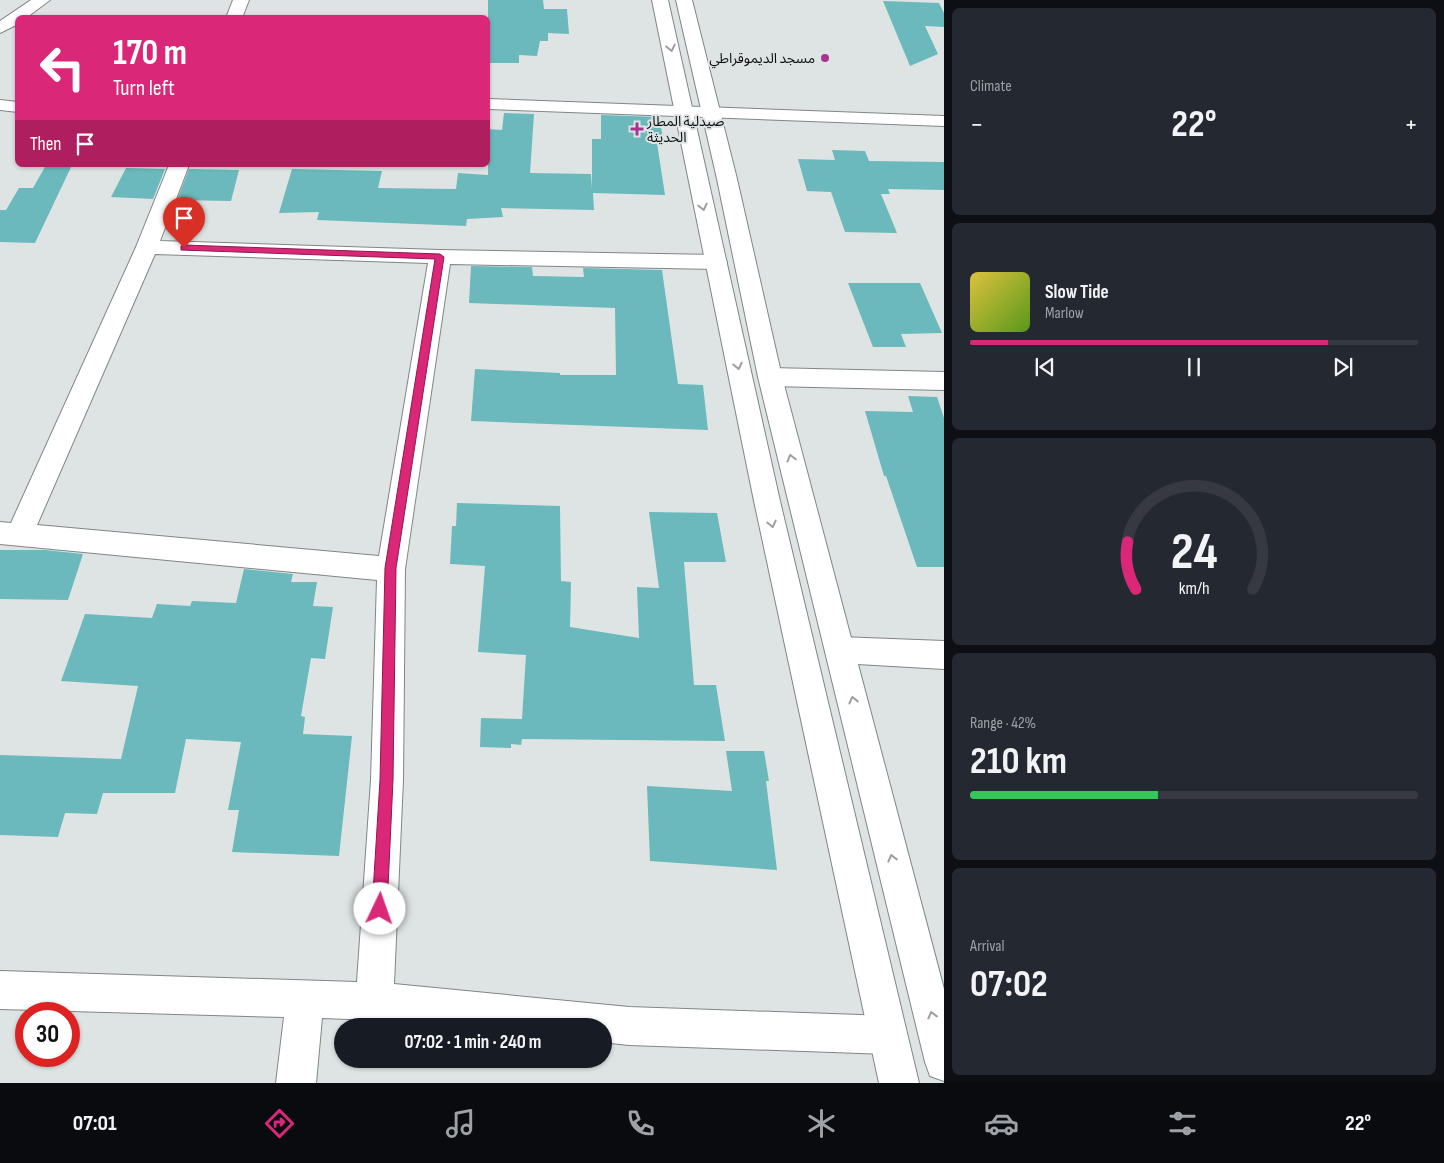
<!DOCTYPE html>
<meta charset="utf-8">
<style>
:root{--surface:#171b24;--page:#242831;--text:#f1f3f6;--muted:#9ea1a6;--line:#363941;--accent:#db2777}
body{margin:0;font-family:"Sofia Sans Condensed","Noto Sans Arabic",sans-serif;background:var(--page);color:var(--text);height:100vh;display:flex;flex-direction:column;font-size:19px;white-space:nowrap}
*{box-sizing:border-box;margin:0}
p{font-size:16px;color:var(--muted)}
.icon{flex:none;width:28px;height:28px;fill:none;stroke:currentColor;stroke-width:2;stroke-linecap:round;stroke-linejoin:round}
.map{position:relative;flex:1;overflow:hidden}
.sheet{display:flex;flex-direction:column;gap:8px;padding:8px;background:#0d0f14;width:500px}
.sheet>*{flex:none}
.banner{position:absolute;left:15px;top:15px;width:475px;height:152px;border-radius:8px;box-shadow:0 1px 4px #0004;background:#db2777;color:#fff;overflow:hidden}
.speed{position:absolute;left:15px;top:1002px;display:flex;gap:10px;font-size:25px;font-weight:700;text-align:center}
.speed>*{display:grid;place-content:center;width:65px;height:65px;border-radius:50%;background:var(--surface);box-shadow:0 1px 4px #0004;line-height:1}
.speed .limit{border:8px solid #d22;background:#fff;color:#111}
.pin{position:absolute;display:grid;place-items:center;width:42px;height:42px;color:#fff;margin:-51px -21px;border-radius:50% 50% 50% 0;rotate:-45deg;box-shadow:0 0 5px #0007}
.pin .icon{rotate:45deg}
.me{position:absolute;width:55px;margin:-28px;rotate:3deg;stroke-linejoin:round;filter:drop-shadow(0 0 4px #0008)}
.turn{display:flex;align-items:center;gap:18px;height:105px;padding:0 15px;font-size:22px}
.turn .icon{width:65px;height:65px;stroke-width:2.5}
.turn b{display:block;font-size:35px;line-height:42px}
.then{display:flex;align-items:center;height:48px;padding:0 15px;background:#0003;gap:10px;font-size:19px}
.big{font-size:38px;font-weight:700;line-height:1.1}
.sheet .widget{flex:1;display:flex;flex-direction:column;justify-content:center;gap:8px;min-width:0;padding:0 18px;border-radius:8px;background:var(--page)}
.sheet .dial{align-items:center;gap:0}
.dial svg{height:130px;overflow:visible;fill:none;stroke:var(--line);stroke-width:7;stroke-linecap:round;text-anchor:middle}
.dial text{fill:var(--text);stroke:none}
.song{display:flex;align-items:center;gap:15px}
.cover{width:60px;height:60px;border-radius:8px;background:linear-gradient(135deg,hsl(50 70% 55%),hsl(90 70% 35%))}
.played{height:5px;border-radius:2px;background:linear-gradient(90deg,var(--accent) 80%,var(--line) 80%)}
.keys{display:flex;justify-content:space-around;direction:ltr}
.heat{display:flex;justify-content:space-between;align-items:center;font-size:28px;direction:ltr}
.charge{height:8px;border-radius:4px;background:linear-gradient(90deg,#34c759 42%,var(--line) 0)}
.trip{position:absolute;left:334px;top:1018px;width:278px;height:50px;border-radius:25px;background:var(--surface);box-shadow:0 1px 4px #0004;font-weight:700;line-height:50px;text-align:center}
.tabs{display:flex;height:80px;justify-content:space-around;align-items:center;background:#090b0e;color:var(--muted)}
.tabs .icon{width:35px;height:35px}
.tabs .active{color:var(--accent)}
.tabs b{font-size:22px;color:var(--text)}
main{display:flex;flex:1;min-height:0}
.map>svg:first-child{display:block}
.building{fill:#6bb9bc}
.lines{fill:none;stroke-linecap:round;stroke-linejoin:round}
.street-casing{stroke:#808585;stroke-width:2}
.secondary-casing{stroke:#808585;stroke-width:2}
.street{fill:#fff;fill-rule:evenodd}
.secondary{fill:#fff;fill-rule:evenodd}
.oneway{stroke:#9f9f9f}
.route{fill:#db2777;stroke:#8e194d}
.poi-dot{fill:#a63591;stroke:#dee4e4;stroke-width:2}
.labels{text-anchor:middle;stroke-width:4;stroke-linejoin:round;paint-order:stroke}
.far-poi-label{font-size:14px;fill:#0e1010;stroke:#dee4e4;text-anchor:end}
</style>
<main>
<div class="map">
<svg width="944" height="1083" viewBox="0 0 944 1083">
<rect width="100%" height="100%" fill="#dee4e4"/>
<path class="building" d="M488,0H543L544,9H567L569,34L548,33V41H540L537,56L519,55V63H488Z
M883,1L939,3L944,13V27L925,26L938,54L910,66Z
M504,113L534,114L530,173L591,174L592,189V139H601V115L659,117L664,143H657L665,195L593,193L594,210L501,208L503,217L467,219L466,226L317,220L319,212L279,213L292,169L382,171L378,188L456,189L458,173L488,175V129L502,130Z
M832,150L865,151L869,161L944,162V190L888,189L890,194H881L897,233L845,232L831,192L807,191L798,159L835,160Z
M46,165H72L35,243L0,242V210H6L19,188H33Z
M126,168L165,169L153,199L111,197Z
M189,169L239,170L231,201L177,200Z
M471,266L532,267L533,276L584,277L583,268L662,270L678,384L703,385L708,430L471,421L475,369L560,373V375H616L615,308L469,303Z
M848,283H920L942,333L901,334L906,347H873Z
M908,396L937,397L944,418V567H917L886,476H884L865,411L913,412Z
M457,503L560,506L561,581L571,582L570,627L639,638L637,587L659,588L649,512L717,513L726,562H684L694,685H716L725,741L522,739L521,745L511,744V748L480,747L481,718L522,719L526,655L478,652L485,566L450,564L452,526H456Z
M0,550H45L83,554L68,600L0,599Z
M244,569L293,574L291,582H317L313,606L333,607L325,659L311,658L301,716L305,717L303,734L352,736L339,856L232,852L239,810H228L241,742L186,739L175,793H103L97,814L65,813L58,837L0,835V755L121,759L138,686L61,681L85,614L152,618L157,604L190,606L192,601L236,603Z
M726,751H764L769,781H766L777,870L650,861L647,786L732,791Z"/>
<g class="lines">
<g class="street-casing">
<path id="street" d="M233,0H249L242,18H226Z
M488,99L944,116V126L488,109Z
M0,100L18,102V112L0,110Z
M169,165H189L160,241L440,250L716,255L724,257L727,262L724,267L716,269L450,264L405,569L403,780L394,984L629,1007L888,1016L902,1021L907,1035L902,1049L888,1054L629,1045L602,1042V1026H440L375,1020L322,1018L316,1083H276L284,1017L0,1009V971L357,982L371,780L377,580L0,544V522L11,523L136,247ZM155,254L428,263L379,556L37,525Z
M770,368L944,372V390L770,386L762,383L758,377L762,371Z
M840,637L944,641V669L840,663L829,660L825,650L829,640Z"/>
</g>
<g class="secondary-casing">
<path id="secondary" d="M31,0H50L26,18H18V24L0,33V21Z
M652,0H668L780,501L919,1083H879L754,501Z
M676,0H692L737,179L782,377L944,989V1081L930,1076L925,1062L758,377L717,179Z"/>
</g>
<use href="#street" class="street"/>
<use href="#secondary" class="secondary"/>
</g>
<defs><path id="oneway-chevron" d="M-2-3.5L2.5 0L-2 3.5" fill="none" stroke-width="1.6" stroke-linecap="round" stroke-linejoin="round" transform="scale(1.25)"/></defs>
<g class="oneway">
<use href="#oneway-chevron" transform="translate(671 48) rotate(78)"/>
<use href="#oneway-chevron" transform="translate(703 207) rotate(77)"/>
<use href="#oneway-chevron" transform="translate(738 366) rotate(78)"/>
<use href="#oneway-chevron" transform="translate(791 458) rotate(-105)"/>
<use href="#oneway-chevron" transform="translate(772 524) rotate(77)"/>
<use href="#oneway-chevron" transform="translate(853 700) rotate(-104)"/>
<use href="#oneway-chevron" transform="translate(892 858) rotate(-104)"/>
<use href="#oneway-chevron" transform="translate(932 1015) rotate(-104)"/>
</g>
<path class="route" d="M184,245L440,254L444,257L396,568L393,780L387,909L385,914L380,916L375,914L372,909L380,780L385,568L435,259L181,250V246Z"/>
<g class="poi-dot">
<circle cx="825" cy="58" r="5"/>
<path d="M634.5 121.5h5v5h5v5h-5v5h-5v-5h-5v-5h5z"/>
</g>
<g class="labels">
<g class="far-poi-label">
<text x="815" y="63">مسجد الديموقراطي</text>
<text x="647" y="126" text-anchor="start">صيدلية المطار<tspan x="647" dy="16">الحديثة</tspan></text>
</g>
</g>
</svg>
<div class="speed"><div class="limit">30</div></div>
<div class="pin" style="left:184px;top:248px;background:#d93025"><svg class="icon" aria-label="arrive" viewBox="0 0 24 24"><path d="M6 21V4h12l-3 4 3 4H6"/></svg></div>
<svg class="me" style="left:380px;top:909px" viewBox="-20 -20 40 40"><circle r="19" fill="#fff"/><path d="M0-13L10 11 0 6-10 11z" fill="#db2777"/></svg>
<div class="trip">07:02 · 1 min · 240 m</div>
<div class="banner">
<div class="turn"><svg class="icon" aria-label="left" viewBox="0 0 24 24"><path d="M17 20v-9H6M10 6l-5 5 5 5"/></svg><div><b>170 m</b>Turn left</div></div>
<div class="then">Then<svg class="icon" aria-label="arrive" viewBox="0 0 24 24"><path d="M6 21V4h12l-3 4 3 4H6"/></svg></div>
</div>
</div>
<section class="sheet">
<div class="widget"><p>Climate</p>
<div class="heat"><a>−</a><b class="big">22°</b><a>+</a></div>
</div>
<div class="widget">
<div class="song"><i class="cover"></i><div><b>Slow Tide</b><p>Marlow</p></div></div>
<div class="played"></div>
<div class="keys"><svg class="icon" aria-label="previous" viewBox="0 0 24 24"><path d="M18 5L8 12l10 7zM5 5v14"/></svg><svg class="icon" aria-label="pause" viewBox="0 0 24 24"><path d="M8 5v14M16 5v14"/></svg><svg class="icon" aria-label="next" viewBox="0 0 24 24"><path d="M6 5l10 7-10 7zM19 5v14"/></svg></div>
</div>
<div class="widget dial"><svg viewBox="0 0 100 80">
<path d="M14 69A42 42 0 1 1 86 69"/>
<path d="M14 69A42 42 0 0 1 9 40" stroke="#db2777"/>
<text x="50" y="56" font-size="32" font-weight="700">24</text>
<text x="50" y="72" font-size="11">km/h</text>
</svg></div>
<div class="widget"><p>Range · 42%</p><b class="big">210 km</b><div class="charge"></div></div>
<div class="widget"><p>Arrival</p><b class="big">07:02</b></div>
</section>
</main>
<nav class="tabs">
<b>07:01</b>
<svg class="icon active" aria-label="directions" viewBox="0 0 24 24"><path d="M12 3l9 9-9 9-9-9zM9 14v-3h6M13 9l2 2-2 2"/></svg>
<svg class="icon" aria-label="music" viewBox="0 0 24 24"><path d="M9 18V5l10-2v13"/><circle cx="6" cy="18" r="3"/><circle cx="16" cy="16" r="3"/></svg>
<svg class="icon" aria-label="phone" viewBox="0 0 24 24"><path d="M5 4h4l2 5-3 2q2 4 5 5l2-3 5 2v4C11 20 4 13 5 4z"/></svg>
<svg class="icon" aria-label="climate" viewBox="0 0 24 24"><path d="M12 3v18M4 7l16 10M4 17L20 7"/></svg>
<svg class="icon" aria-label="car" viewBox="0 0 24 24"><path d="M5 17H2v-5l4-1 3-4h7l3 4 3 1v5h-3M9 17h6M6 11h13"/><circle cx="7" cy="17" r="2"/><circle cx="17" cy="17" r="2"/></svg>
<svg class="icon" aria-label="filters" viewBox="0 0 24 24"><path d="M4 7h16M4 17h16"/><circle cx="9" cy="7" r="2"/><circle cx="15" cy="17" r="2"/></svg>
<b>22°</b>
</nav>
